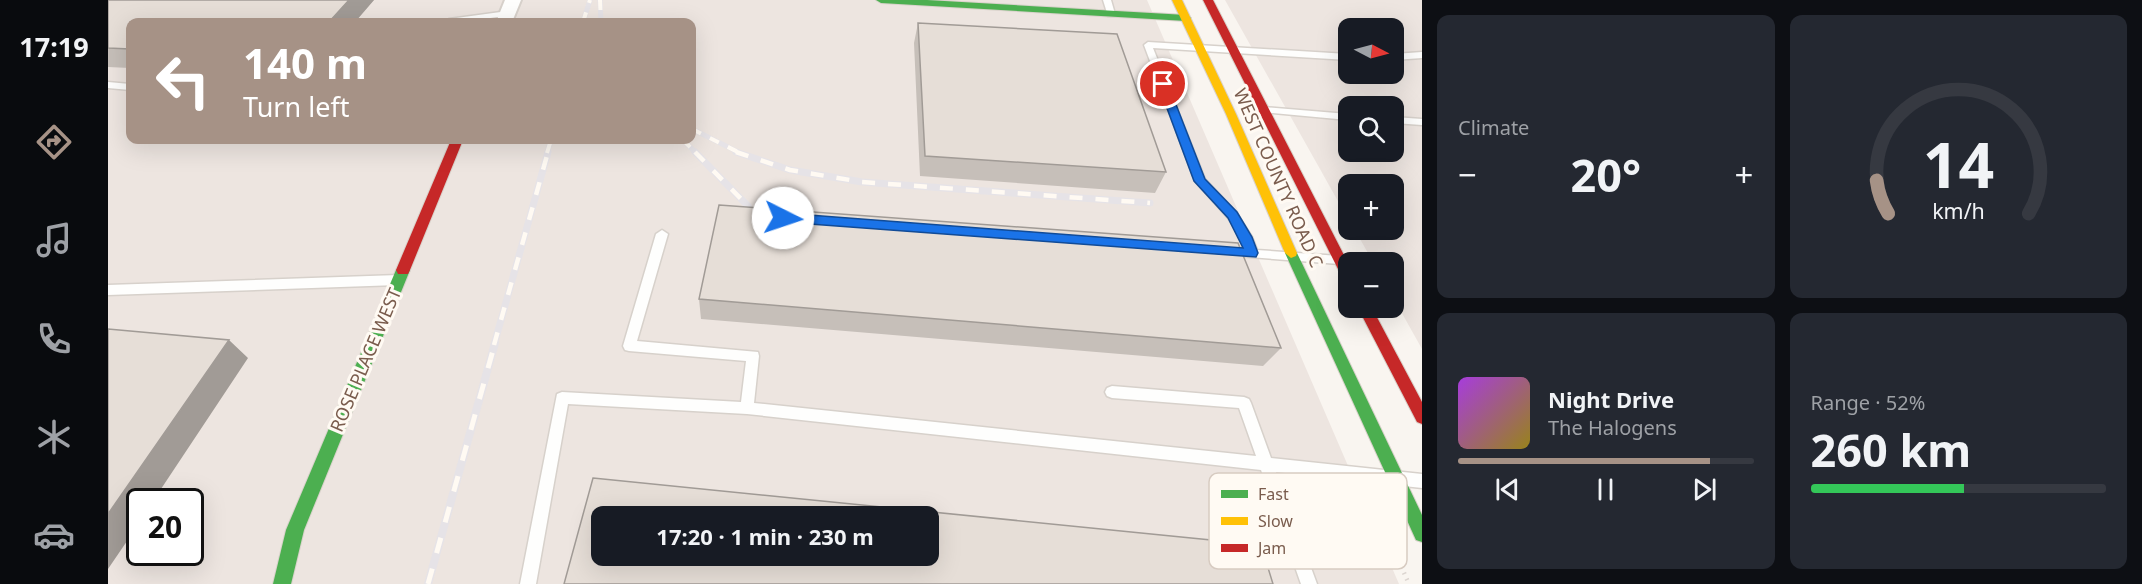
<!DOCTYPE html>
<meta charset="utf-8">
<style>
:root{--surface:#171b24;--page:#242831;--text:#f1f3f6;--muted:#9ea1a6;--line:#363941;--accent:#a69286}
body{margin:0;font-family:"Noto Sans",sans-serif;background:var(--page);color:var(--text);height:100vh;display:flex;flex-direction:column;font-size:22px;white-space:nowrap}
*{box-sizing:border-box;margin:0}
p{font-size:20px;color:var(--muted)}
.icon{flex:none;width:33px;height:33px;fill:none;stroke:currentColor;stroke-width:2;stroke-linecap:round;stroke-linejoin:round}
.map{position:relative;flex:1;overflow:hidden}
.details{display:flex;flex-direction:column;gap:15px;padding:15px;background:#0d0f14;width:720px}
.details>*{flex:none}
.top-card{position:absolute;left:18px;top:18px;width:570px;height:126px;border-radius:12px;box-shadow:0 6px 24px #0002;background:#a69286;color:#fff;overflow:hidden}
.needle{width:39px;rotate:96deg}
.buttons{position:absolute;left:1230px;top:18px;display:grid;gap:12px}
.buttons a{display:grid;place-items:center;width:66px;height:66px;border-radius:12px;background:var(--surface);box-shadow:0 6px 24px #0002;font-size:30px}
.speed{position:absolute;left:18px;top:488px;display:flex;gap:12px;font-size:30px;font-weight:700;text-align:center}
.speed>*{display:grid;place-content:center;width:78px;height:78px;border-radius:50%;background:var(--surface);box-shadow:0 6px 24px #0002;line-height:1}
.speed .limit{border:3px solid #111;border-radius:9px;background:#fff;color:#111}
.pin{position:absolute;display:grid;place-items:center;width:51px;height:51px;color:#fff;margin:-26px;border:3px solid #fff;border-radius:50%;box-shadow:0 2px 6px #0007}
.me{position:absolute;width:66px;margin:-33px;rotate:94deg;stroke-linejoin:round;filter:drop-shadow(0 0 4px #0008)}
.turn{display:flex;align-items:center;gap:21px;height:126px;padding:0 18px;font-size:27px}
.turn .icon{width:78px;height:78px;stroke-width:2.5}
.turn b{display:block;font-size:42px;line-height:51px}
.big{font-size:45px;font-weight:700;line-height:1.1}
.details .tile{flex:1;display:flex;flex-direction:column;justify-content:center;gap:9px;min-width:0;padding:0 21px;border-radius:12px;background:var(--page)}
.details .dial{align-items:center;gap:0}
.dial svg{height:156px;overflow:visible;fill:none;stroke:var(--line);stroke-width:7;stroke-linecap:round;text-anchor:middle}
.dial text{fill:var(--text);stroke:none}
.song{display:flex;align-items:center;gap:18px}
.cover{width:72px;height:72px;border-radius:9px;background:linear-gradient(135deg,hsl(280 70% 55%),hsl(50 70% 35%))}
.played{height:6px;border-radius:3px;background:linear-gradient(90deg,var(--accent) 85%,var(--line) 85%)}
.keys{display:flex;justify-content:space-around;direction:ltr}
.heat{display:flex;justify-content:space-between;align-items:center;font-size:33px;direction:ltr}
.charge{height:9px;border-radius:4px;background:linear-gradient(90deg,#34c759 52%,var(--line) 0)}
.details .tiles{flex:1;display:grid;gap:15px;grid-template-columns:repeat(2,1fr)}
.trip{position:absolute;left:483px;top:506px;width:348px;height:60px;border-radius:12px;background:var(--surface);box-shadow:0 6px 24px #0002;font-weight:700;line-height:60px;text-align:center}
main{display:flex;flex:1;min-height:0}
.dock{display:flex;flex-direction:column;width:108px;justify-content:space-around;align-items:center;background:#090b0e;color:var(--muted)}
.dock .icon{width:42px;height:42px}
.dock .active{color:var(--accent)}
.dock b{font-size:27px;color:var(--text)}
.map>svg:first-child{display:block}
.industrial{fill:#ede5e0;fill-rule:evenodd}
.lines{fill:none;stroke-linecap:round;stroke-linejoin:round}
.lane-casing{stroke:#d7d1cb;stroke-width:3}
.street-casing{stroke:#d7d1cb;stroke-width:4}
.fast-casing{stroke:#d9d2cb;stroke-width:2}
.slow-casing{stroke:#d9d2cb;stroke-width:2}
.jam-casing{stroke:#d9d2cb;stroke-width:2}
.path{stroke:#dcd5d0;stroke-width:4.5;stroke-dasharray:1.5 5;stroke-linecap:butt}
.lane{fill:#fefefd;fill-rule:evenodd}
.street{fill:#fefefd;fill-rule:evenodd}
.fast{fill:#4caf50;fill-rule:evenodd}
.slow{fill:#ffc107;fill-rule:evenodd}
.jam{fill:#c62828;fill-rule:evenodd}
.rail-far2-casing{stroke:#e6e3e7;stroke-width:5}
.rail-far1-casing{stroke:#e6e3e7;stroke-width:7}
.rail-casing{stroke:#e6e3e7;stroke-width:8}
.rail-far2{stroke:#fffaf3;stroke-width:4;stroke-dasharray:10;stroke-linecap:butt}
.rail-far1{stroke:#fffaf3;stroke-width:4.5;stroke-dasharray:13;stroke-linecap:butt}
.rail{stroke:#fffaf3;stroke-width:5;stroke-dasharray:16;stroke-linecap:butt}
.wall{fill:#c6bfb9}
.shaded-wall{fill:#a19b96}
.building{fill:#e6ded7;stroke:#a19b96;stroke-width:1.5;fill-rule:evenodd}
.route{fill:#1a73e8;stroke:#114b97;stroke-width:1.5}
.labels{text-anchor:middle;stroke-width:6;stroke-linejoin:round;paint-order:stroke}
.street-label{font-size:18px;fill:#7a5c4d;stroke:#fffaf3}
.key{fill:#fffaf3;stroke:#d7cbc1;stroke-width:1.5}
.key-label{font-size:16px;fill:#7a5c4d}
</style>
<main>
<nav class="dock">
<b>17:19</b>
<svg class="icon active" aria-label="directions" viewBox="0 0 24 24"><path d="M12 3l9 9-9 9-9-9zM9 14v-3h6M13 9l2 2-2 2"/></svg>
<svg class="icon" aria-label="music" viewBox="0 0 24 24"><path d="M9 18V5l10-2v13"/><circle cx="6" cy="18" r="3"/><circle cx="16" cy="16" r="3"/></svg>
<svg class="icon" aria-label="phone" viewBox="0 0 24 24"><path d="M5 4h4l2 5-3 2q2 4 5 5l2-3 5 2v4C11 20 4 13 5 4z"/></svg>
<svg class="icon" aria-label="climate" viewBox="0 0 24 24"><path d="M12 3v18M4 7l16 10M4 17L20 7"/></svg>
<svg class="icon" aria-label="car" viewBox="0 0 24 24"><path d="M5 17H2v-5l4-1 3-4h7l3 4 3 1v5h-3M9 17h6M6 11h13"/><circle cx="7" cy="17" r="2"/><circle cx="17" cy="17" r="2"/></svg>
</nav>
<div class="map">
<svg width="1314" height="584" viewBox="0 0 1314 584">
<rect width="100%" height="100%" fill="#f9f5f0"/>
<path class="industrial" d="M0,0H1039L1291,584H0ZM22,22H584V140H22ZM32,501H82V552H32ZM494,516H820V555H494Z
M1117,0H1314V349L1286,299V262H1265L1247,230H1286V184H1240V219ZM1240,28H1286V74H1240ZM1240,106H1286V152H1240Z"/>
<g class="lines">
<g class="lane-casing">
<path id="lane" d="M995,0H1003L1007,14L1006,16H1000Z
M400,11L404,13L403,15L354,22H337L341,19Z
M1040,42L1240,54V60L1045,48L1097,179L1128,212L1144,237L1149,250L1231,256L1237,260L1235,263L1231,264L1115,255L1113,252L1119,248L1137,249L1133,238L1120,218L1087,181L1036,45Z
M1314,52V58L1286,60V54Z
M0,82L22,84V90L0,88Z
M1156,107L1240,114V120L1153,112L1151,110Z
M1286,117L1314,119V125L1286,123Z
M554,230L560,234L529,341L650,352L651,356L646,403L1148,456L1131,408L1004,398L999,396L997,392L999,388L1004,386L1136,397L1141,399L1143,403L1163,458L1314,474V488L1168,472L1209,584H1193L1153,470L639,414L460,404L428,584H412L449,394L454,392L633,402L638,361L521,351L517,350L515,346L548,234Z
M290,275L296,280L290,285L0,295V285Z"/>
</g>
<g class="street-casing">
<path id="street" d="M397,0H413L404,22H388Z"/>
</g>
<g class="fast-casing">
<path id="fast" d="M768,0H819L1078,15L1083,18L1078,21L773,3Z
M1183,248L1189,253L1314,515V542L1308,540L1177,253Z
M295,265L302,270L196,530L183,584H165L178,530L288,270Z"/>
</g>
<g class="slow-casing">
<path id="slow" d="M1064,0H1074L1128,114L1189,253L1188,256L1183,258L1177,253L1118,114Z"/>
</g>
<g class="jam-casing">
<path id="jam" d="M1095,0H1105L1240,263V280L1235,279L1233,275Z
M343,140H355L302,270L300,274H290L288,270Z
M1250,308H1264L1314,402V424L1309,422Z"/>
</g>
<path class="path" d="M1288,555L1301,584"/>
<use href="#lane" class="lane"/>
<use href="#street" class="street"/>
<use href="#fast" class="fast"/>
<use href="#slow" class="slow"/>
<use href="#jam" class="jam"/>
<g class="rail-far2-casing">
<path id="rail-far2" d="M492,0L493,22
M475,22L482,0
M584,129L632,153
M575,140L588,153
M439,153L443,140"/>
</g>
<g class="rail-far1-casing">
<path id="rail-far1" d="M587,152L640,206
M628,152L682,170L754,182L1042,203
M386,345L440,152"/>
</g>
<g class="rail-casing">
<path id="rail" d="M320,584L387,343"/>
</g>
<use href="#rail-far2" class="rail-far2"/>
<use href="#rail-far1" class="rail-far1"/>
<use href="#rail" class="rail"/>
</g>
<path class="wall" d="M0,0H266L247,22H22V68L0,67Z
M810,23L1058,172L1047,193L812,176L806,43Z
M591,299L1173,348L1155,366L593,319Z"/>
<path class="shaded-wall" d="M241,0H266L247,22H221Z
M121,340L140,358L45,501H32V522L0,569V514Z"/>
<path class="building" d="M0,0H241L221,22H22V49L0,48Z
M810,23L1009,34L1058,172L817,156Z
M611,205L1130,243L1173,348L591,299Z
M0,329L121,340L0,514Z
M485,478L1153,545L1165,584H456ZM494,516H820V555H494Z"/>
<path class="route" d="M1055,81L1060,84L1097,179L1129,212L1144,237L1150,253L1148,257L675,222L668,218L675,213L1135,248L1120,218L1086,181L1050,84Z"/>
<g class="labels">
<g class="street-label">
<text transform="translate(1170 178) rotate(66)" y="6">WEST COUNTY ROAD C</text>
<text transform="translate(258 360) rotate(-67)" y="6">ROSE PLACE WEST</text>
</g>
</g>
<rect x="1101" y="473" width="198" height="96" rx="9" class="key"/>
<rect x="1113" y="490" width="27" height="8" fill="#4caf50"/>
<rect x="1113" y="517" width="27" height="8" fill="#ffc107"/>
<rect x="1113" y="544" width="27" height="8" fill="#c62828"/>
<g class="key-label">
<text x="1150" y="500">Fast</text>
<text x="1150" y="527">Slow</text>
<text x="1150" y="554">Jam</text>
</g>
</svg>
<div class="buttons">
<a><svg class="needle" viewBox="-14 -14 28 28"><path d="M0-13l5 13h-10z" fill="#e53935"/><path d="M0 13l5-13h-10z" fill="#9ea1a6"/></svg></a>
<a><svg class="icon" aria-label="search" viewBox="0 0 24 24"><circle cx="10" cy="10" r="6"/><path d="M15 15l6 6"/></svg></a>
<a>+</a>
<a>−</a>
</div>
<div class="speed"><div class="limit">20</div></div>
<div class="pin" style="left:1055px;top:84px;background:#d93025"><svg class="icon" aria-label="arrive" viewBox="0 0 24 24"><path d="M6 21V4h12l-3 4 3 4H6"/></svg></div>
<svg class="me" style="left:675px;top:218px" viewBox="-20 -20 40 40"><circle r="19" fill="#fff"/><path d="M0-13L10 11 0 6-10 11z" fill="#1a73e8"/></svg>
<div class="trip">17:20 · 1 min · 230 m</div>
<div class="top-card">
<div class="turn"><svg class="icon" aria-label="left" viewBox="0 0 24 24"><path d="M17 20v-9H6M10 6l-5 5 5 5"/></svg><div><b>140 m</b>Turn left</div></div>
</div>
</div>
<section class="details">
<div class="tiles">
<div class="tile"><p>Climate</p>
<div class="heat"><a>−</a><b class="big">20°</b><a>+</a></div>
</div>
<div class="tile dial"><svg viewBox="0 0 100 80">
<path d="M14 69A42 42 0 1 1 86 69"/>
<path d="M14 69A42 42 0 0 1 8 52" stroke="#a69286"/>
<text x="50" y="56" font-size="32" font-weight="700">14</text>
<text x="50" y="72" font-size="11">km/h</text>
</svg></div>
<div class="tile">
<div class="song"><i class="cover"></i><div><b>Night Drive</b><p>The Halogens</p></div></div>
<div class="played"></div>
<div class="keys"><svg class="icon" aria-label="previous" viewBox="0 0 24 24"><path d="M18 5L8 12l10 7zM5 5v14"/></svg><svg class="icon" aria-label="pause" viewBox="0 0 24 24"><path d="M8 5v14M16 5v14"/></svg><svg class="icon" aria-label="next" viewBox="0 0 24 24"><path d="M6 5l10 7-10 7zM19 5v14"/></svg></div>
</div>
<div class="tile"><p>Range · 52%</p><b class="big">260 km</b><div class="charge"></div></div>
</div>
</section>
</main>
